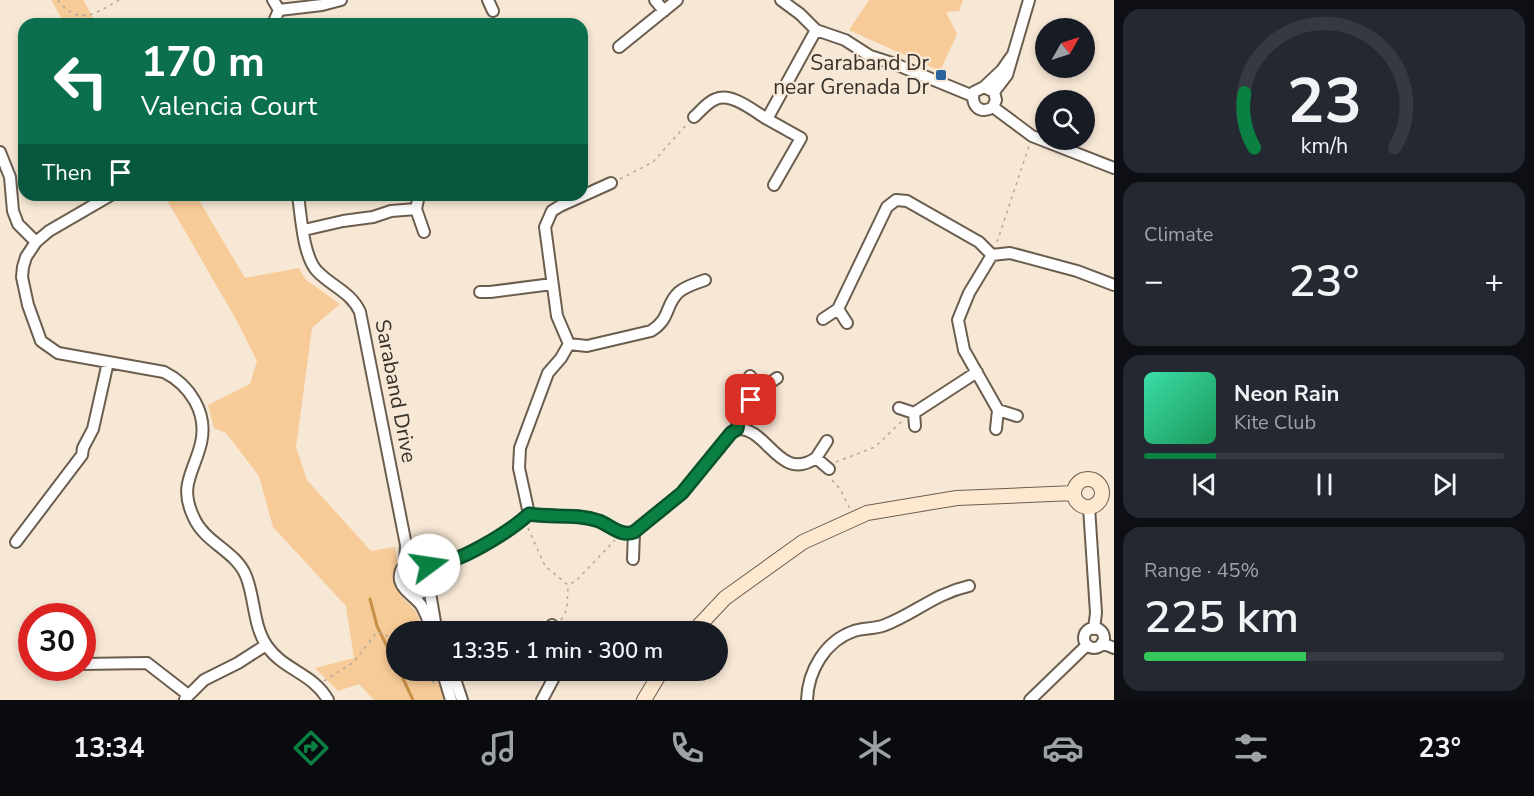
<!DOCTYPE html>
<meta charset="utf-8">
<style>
:root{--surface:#171b24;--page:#242831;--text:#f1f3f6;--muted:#9ea1a6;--line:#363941;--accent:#0b8043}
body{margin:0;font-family:"Nunito Sans",sans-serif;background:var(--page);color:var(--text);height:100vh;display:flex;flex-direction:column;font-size:22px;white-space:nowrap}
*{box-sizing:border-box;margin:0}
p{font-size:20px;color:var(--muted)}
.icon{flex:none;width:33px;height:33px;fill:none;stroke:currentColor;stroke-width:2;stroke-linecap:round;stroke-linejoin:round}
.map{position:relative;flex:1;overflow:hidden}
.panel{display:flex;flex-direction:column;gap:9px;padding:9px;background:#0d0f14;width:420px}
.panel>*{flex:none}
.guide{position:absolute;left:18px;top:18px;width:570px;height:183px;border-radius:18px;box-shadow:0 3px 9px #0003;background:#0b6e4f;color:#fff;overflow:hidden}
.needle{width:39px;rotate:51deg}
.tools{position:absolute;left:1035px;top:18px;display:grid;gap:12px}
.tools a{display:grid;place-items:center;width:60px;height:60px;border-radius:50%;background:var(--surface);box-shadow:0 3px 9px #0003;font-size:30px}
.speed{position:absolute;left:18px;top:603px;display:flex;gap:12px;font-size:30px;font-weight:700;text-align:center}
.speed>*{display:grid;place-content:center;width:78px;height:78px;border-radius:50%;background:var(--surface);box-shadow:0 3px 9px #0003;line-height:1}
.speed .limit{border:9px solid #d22;background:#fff;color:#111}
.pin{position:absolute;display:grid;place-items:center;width:51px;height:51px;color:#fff;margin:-26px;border-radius:12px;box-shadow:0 3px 9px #0006}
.me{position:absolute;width:66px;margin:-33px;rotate:76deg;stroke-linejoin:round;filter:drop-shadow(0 0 4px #0008)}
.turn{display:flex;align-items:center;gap:21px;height:126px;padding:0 24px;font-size:27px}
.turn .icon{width:78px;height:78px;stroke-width:2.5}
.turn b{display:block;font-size:42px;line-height:51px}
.then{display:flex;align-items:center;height:57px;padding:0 24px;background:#0003;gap:12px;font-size:22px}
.big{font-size:45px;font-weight:600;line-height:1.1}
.panel .widget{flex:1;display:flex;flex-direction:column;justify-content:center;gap:9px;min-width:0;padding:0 21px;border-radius:18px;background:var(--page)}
.panel .dial{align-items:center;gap:0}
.dial svg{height:156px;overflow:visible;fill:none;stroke:var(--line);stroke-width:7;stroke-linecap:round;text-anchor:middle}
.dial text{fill:var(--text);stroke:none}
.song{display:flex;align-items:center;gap:18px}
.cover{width:72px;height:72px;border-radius:9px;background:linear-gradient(135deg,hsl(160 70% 55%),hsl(150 70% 35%))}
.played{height:6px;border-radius:3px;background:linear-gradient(90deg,var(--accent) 20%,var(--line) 20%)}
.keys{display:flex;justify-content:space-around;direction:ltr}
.heat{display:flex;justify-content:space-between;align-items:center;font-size:33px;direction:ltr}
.charge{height:9px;border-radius:4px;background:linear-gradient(90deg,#34c759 45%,var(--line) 0)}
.trip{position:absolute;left:386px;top:621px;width:342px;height:60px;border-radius:30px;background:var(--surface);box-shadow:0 3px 9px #0003;font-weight:600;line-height:60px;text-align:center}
.tabs{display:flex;height:96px;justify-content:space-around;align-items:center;background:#090b0e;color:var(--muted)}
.tabs .icon{width:42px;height:42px}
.tabs .active{color:var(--accent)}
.tabs b{font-size:27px;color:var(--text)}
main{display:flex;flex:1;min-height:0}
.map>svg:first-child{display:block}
.green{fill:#f7cb97}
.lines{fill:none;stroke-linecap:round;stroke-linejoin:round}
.stream{stroke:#c98f46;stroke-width:3}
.street-casing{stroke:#6c5e4f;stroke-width:14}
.secondary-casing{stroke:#6c5e4f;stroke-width:16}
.path{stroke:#b5a99b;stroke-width:1.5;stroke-dasharray:3 4.5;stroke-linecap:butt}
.street{stroke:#fff;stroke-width:10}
.secondary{stroke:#fee9d0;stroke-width:14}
.route-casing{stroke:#07532c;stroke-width:15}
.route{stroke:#0b8043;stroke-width:10}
.poi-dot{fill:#2c659d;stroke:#f7e7d5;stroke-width:2}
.labels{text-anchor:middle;stroke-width:4.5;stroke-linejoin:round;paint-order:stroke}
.poi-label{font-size:21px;fill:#37312b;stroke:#f7e7d5;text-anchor:end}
.street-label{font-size:21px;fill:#37312b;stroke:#f7e7d5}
</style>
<main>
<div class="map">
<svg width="1114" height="700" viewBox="0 0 1114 700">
<rect width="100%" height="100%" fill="#f7e7d5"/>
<path class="green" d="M51,0H83L97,24H65Z
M869,0H963L959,11L946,12L957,34L940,71L849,30Z
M164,195H196L245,278L299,268L306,280L340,304L312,328L296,447L307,480L371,551L395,547L398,567L394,576L400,595L415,610L425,631L396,632V670L436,671L444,700H374L359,684L338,691L315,668L354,658L346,606L273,527L259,476L226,433L214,428L208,405L250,384L257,361L237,321Z"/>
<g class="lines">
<path class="stream" d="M370,599L377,626L396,665
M399,670L413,700"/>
<g class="street-casing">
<path id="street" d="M273,0L279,10L273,24
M488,0L493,11
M655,0L664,11
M781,0L800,14L816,30L845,40L870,56L895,64L973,96
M279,10L322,5L341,0
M619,47L677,0
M984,87L994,92L996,100L993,107C981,115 970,106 974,92L984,87L1002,70L1011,57
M994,92L1007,75L1029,0
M993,107L1032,136L1114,168
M694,117C701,111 707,102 716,99C731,92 754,111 767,119
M0,152L10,177L13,211L18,224L36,242
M774,185L801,138L767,119L816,30
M111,195L49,231L36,242L26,257L23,267L22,277L28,305L41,341L58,353L164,372C190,385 208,413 201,443C194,473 178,485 194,518C205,543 236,551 246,576C255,598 253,626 267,646C283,670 313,673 328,700
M298,195C301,216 303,256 317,271C331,286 351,292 360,312L406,545L405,566
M419,195L416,209L424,232
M304,230L343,221L373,217L391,211L416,209
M992,255L969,293L958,320L964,350L998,410L996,429
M480,292H490L552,284
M838,309L887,207L896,200L907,201L979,242L992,255L1010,253L1077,271L1114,285
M823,319L838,309L847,323
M569,344L557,316L545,227L552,211L560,206L611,183
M750,376L761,389L777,378
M899,408L914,413L915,426
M998,410L1017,416
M914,413L977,372
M737,429C768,427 779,483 816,458
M827,441L816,458L829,469
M1089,507L1096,613L1094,629
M529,514L519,468L520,448L548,373L561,358L569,344L587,346L651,331C671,319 665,304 679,292C686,286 697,283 705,280
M16,542L82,455L83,448L93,429L108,362
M633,559L634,532
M426,565C456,565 507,534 529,514C552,518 576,513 599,521C611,526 621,537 634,532L682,493L731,433L737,429L740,412L761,389
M429,587L435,622
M410,593C424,596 433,587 431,573C423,556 397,560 400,580C402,590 415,597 421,605C426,613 429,622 432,632
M1084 638a10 10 0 1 1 20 0a10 10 0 1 1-20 0Z
M552,632V625
M1102,643L1114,648
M82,664L147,663L187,694
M442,670L451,700
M452,670L462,700
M185,699L204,680L238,663L266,645
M542,700L558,670
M807,700C808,671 825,641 854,631C864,628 875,629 885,625C916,613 934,594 969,586
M1030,700L1087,645"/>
</g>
<g class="secondary-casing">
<path id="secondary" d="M1074 493a14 14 0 1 1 28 0a14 14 0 1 1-28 0Z
M693,632L725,598L803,542L867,513L957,498L1074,493
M644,700L662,670"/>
</g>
<path class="path" d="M58,0C78,27 96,13 119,0
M620,179L653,162L687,124
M997,242L1029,146
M836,462L875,447L902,421
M832,480L840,489L850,509
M528,528L545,566L568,585L576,581L615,540
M561,620L567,609L568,585
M422,670L435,684
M324,681L354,662L377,632L384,633L396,645"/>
<use href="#street" class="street"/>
<use href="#secondary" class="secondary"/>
</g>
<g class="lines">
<g class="route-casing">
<path id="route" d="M429,565C455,566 509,532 529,514C552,518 576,513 599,521C611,526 621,537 634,532L682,493L731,433L737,429L740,412L751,400"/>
</g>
<use href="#route" class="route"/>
</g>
<rect class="poi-dot" x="935" y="69" width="12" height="12" rx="3"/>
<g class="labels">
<g class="poi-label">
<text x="929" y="70">Saraband Dr<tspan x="929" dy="24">near Grenada Dr</tspan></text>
</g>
<g class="street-label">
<text transform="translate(396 391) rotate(79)" y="7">Saraband Drive</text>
</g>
</g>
</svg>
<div class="tools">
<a><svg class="needle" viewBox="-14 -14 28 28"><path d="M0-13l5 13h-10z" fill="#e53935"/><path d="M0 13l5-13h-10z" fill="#9ea1a6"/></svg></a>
<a><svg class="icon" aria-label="search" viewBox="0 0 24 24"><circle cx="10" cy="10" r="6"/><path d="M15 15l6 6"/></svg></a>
</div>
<div class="speed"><div class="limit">30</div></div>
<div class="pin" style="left:751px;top:400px;background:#d93025"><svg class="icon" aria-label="arrive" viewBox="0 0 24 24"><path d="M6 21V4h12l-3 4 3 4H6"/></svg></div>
<svg class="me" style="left:429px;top:565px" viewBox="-20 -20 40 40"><circle r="19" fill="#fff"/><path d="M0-13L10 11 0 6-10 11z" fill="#0b8043"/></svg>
<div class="trip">13:35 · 1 min · 300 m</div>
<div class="guide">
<div class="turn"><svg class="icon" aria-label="left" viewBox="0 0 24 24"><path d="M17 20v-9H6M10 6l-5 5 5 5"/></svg><div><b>170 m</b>Valencia Court</div></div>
<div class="then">Then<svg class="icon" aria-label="arrive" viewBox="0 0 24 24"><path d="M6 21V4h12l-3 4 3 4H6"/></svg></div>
</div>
</div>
<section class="panel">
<div class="widget dial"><svg viewBox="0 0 100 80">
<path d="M14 69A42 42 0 1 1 86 69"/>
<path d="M14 69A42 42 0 0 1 9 41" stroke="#0b8043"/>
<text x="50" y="56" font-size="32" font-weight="700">23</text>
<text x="50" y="72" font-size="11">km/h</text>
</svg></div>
<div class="widget"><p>Climate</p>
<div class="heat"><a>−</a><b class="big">23°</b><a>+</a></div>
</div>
<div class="widget">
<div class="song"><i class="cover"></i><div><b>Neon Rain</b><p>Kite Club</p></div></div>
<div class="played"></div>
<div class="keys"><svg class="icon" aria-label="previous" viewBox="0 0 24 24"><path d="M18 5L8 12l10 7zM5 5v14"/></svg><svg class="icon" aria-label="pause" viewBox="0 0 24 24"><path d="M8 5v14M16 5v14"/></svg><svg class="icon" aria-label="next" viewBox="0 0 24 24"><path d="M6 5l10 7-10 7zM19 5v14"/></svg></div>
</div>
<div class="widget"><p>Range · 45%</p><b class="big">225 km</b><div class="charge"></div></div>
</section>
</main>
<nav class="tabs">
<b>13:34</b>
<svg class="icon active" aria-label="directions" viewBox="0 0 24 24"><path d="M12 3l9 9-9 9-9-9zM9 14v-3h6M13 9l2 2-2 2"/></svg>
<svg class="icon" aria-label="music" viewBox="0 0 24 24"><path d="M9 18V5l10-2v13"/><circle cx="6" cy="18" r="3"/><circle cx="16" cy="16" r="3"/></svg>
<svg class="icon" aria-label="phone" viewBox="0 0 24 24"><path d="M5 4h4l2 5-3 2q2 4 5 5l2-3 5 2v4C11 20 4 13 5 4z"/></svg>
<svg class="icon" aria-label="climate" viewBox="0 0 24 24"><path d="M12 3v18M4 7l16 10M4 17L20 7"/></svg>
<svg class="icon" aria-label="car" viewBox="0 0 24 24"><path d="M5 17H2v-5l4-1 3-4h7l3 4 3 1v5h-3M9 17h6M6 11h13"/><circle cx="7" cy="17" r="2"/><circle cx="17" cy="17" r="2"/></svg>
<svg class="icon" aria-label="filters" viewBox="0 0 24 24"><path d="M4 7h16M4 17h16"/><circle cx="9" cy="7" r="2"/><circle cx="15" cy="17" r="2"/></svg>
<b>23°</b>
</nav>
